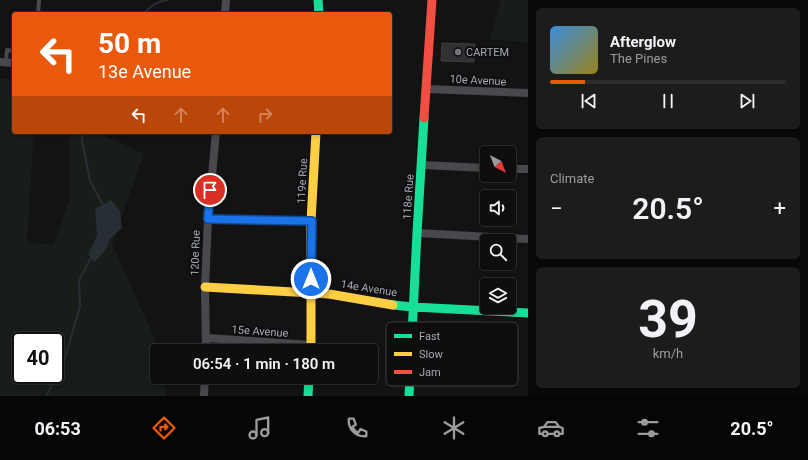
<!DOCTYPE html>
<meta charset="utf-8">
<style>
:root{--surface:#0e0e0f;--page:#1c1c1d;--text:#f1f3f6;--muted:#9b9c9e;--line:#2e2e2f;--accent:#ea580c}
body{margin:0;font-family:Roboto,sans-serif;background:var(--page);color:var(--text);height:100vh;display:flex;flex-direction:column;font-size:15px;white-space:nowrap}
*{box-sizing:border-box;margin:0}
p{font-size:13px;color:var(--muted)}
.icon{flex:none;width:22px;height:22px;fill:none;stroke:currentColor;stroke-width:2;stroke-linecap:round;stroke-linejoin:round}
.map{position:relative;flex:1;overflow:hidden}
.sheet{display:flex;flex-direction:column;gap:8px;padding:8px;background:#080808;width:280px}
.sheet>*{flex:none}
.guide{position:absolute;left:12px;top:12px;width:380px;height:122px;border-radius:4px;box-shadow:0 2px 6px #0003,0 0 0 1px var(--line);background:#ea580c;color:#fff;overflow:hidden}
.needle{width:26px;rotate:138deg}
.controls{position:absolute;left:480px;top:146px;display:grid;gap:8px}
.controls a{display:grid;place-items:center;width:36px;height:36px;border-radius:4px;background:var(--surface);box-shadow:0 2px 6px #0003,0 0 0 1px var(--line);font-size:20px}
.speed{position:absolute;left:12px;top:332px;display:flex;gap:8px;font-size:20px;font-weight:700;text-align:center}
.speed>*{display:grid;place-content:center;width:52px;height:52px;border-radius:50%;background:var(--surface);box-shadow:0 2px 6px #0003,0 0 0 1px var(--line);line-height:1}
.speed .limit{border:2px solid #111;border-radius:6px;background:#fff;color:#111}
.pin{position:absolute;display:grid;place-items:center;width:34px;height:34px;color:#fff;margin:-17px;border:2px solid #fff;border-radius:50%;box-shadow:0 1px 4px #0007}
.me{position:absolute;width:44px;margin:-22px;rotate:0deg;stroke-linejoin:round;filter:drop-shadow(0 0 3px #0008)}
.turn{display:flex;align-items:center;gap:14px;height:84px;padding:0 20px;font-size:18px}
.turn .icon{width:52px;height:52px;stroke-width:2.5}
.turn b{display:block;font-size:28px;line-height:34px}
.lanes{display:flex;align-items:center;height:38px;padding:0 20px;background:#0003;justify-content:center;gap:20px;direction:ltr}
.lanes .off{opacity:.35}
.big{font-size:30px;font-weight:600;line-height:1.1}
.sheet .tile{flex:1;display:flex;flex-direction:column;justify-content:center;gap:6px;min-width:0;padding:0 14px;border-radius:6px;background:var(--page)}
.sheet .dial{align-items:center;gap:0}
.dial b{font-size:52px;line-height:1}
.song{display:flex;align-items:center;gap:12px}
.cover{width:48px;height:48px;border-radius:6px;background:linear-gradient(135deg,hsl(210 70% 55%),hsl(50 70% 35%))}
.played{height:4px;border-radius:2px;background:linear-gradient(90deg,var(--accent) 15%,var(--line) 15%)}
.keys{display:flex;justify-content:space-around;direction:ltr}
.heat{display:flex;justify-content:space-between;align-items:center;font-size:22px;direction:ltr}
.trip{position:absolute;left:150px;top:344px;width:228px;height:40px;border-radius:4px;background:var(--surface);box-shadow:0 2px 6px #0003,0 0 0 1px var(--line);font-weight:600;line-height:40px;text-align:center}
.dock{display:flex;height:64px;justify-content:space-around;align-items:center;background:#060606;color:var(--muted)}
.dock .icon{width:28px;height:28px}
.dock .selected{color:var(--accent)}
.dock b{font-size:18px;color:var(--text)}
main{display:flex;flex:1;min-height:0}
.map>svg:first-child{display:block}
.green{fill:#181d19;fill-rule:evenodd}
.water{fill:#282f34}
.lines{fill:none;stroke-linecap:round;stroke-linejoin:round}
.stream{stroke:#282f34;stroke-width:2}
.building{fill:#313134;stroke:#3c3d40}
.lane{stroke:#48494c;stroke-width:4}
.street{stroke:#48494c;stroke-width:8}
.fast{stroke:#16e098;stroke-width:9}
.slow{stroke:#ffcf43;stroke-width:9}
.jam{stroke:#f24e42;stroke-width:9}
.route-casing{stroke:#114b97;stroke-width:10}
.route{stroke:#1a73e8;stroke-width:7}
.poi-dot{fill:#72757c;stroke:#0e0e0f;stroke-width:1.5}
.labels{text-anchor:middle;stroke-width:4;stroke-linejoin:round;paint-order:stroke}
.poi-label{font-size:11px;fill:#a5aab4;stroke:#0e0e0f;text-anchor:start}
.street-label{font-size:11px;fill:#a5aab4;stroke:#0e0e0f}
.key{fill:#0e0e0f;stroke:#3b3d41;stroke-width:1}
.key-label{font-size:11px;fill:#a5aab4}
</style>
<main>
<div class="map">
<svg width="528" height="396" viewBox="0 0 528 396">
<rect width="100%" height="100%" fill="#131314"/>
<path class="green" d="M501,0H528V43L490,39Z
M0,79H14V132H34L27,243L54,244L69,200V132H97L144,154L121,218L95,209L97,236L88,254L93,262C100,257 109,247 110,239L115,234L112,244L154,337L157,351V377H163L167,396H0ZM21,341H55V375H21Z"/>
<path class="water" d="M111,200L120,211L122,228L110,239C109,247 100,257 94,262L88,254L97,236L95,209Z"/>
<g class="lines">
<path class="stream" d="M144,14C150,6 157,1 168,0
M82,132V141L90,181L103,205
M46,396L63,365L80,306L79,280L91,258"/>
</g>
<path class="building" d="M442,43L475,44L474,62L441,61Z"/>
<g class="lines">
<path class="lane" d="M38,14L39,0
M6,62L7,50L14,51"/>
<path class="street" d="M225,14L226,0
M0,62L14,63
M427,89L528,93
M422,165L487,168
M509,169H528
M208,219L311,221
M417,233L528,239
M207,338L311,345
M206,351L205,287L208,219L216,132
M204,396L205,377"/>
<path class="fast" d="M318,0L319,14
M393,305L413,307L528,313
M308,396L309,377
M409,396L417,233L424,118"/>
<path class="slow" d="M205,287L329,294L393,305
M311,351V221L316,132"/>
<path class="jam" d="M424,118L432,0"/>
</g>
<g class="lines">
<g class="route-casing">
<path id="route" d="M210,190L208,219L312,221L311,279"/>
</g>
<use href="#route" class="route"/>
</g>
<circle class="poi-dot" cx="458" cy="52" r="4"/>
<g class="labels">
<g class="poi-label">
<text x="466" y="56">CARTEM</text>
</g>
<g class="street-label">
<text transform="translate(478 80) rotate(3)" y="4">10e Avenue</text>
<text transform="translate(302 181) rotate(-87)" y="4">119e Rue</text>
<text transform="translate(408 197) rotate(-86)" y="4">118e Rue</text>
<text transform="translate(195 253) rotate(-88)" y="4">120e Rue</text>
<text transform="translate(369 288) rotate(9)" y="4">14e Avenue</text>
<text transform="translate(260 331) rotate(4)" y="4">15e Avenue</text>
</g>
</g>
<rect x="386" y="322" width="132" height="64" rx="6" class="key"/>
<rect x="394" y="334" width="18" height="4" fill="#16e098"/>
<rect x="394" y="352" width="18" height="4" fill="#ffcf43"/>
<rect x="394" y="370" width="18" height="4" fill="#f24e42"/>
<g class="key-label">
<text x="419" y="340">Fast</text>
<text x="419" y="358">Slow</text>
<text x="419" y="376">Jam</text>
</g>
</svg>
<div class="controls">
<a><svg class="needle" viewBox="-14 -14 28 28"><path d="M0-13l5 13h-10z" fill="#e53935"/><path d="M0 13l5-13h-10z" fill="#9b9c9e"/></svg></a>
<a><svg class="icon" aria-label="sound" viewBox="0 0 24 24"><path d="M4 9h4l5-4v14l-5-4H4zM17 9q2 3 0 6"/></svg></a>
<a><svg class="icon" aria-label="search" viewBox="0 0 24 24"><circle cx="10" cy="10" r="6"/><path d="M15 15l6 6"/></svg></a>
<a><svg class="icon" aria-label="layers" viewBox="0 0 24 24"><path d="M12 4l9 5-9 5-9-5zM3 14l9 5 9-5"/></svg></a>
</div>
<div class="speed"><div class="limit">40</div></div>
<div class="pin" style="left:210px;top:190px;background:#d93025"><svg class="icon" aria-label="arrive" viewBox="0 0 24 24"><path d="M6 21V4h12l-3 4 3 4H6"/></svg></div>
<svg class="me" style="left:311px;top:279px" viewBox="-20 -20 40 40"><circle r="17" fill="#1a73e8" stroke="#fff" stroke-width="3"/><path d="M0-11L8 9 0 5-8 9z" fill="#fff"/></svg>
<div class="trip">06:54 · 1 min · 180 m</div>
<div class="guide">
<div class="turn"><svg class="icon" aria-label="left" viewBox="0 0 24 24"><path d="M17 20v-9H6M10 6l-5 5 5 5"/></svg><div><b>50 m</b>13e Avenue</div></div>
<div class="lanes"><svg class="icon" aria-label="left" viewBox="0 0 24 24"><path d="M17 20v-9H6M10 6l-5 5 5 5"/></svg><svg class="icon off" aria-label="ahead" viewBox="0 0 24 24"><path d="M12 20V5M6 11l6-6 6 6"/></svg><svg class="icon off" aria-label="ahead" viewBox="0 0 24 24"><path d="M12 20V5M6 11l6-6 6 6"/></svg><svg class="icon off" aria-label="right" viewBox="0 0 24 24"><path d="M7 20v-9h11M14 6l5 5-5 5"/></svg></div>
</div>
</div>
<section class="sheet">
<div class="tile">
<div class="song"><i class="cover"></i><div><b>Afterglow</b><p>The Pines</p></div></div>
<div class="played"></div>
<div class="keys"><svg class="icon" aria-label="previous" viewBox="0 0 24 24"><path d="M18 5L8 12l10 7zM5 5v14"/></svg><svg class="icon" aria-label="pause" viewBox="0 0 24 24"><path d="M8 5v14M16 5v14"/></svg><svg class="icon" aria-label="next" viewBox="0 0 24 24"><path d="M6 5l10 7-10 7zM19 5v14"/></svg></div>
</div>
<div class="tile"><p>Climate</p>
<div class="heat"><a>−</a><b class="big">20.5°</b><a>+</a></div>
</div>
<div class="tile dial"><b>39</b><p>km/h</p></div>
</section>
</main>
<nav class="dock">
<b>06:53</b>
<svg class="icon selected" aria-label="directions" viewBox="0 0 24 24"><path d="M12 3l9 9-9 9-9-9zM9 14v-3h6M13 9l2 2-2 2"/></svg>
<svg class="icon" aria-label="music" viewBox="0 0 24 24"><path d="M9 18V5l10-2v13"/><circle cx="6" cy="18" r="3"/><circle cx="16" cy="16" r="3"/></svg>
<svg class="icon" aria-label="phone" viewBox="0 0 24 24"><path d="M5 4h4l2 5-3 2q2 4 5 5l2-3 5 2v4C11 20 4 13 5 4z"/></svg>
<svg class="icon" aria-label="climate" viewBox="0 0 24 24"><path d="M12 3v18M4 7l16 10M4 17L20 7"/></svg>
<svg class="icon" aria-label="car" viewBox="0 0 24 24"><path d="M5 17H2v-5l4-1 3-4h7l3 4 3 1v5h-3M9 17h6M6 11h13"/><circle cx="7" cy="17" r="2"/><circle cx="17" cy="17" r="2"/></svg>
<svg class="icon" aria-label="filters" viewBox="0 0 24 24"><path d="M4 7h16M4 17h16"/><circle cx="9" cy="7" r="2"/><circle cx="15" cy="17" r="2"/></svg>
<b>20.5°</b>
</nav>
